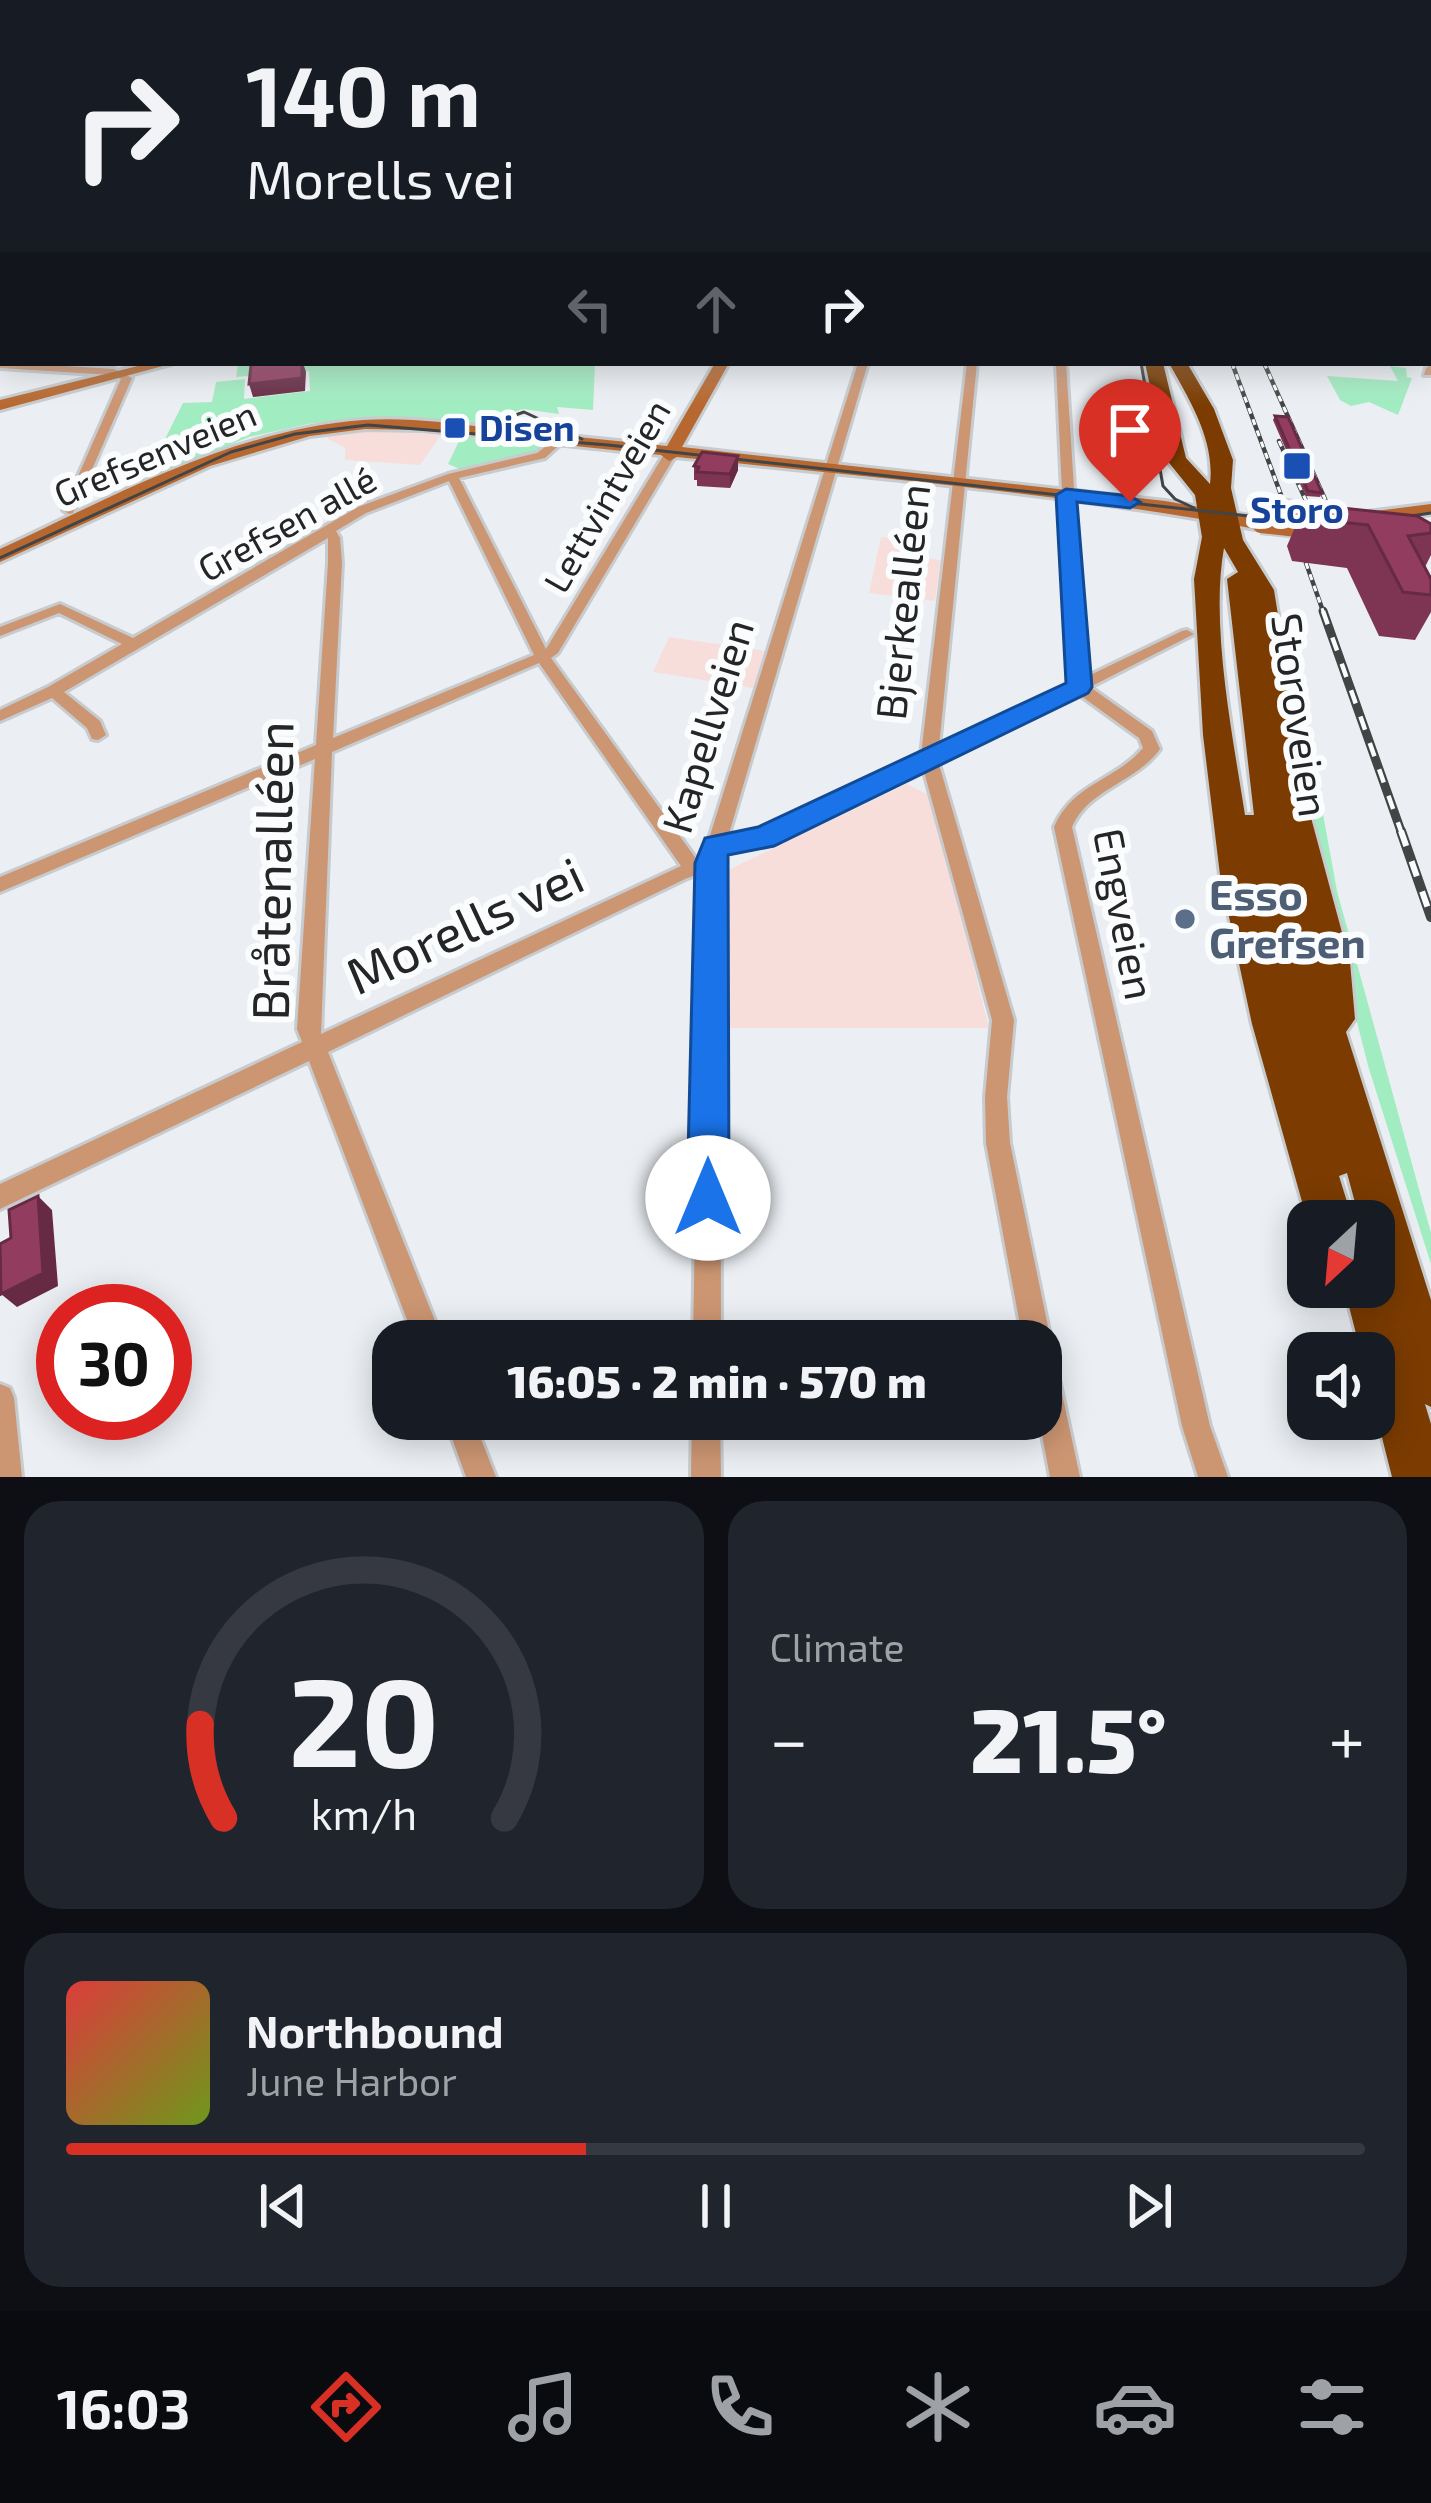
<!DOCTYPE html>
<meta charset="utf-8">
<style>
:root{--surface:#171b24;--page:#20242c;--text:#f1f3f6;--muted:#9ea1a6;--line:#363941;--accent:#d93025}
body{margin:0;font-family:"Exo 2",sans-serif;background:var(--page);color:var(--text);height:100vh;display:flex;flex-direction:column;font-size:45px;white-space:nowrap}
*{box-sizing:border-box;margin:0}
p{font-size:39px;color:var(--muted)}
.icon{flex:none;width:66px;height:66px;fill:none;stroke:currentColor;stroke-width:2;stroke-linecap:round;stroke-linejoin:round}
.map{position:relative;height:1477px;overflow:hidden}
.side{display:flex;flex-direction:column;gap:24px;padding:24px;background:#0d0f14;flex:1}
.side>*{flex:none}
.hud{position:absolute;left:0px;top:0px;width:1431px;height:366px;box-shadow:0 6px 30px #0003;background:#171b24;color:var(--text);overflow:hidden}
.needle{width:78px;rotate:206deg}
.buttons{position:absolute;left:1287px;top:1200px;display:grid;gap:24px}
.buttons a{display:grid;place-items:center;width:108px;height:108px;border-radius:24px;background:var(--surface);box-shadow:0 6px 30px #0003;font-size:60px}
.speed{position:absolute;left:36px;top:1284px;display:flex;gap:24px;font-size:60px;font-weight:700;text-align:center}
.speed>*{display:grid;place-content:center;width:156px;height:156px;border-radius:50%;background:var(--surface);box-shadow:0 6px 30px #0003;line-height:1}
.speed .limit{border:18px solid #d22;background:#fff;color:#111}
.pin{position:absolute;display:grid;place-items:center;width:102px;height:102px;color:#fff;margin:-123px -51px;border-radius:50% 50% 50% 0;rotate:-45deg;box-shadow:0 0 12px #0007}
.pin .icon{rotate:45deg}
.me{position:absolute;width:132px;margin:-66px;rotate:0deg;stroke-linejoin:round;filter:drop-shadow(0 0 9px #0008)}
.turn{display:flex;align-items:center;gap:42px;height:252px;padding:0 48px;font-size:54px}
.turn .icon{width:156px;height:156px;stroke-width:2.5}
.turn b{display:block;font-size:84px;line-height:102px}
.lanes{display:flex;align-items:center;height:114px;padding:0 48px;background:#0003;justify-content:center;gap:60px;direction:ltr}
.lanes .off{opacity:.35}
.big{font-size:90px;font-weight:800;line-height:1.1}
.side .card{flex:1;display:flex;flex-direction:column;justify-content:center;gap:18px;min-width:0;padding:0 42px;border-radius:36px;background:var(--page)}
.side .dial{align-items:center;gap:0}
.dial svg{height:312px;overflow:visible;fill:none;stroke:var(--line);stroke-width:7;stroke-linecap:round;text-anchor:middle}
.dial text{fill:var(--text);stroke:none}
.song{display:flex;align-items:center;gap:36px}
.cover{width:144px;height:144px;border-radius:18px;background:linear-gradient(135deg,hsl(0 70% 55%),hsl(80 70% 35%))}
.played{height:12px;border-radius:6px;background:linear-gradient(90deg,var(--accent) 40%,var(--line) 40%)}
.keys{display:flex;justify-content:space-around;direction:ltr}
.heat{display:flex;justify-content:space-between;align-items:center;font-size:66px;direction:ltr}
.side .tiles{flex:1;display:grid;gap:24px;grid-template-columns:1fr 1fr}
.card:last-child{grid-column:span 2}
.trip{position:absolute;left:372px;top:1320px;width:690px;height:120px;border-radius:36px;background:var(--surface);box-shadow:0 6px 30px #0003;font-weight:800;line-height:120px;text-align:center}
.tab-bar{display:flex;height:192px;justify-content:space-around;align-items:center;background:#090b0e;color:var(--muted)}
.tab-bar .icon{width:84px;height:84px}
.tab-bar .active{color:var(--accent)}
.tab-bar b{font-size:54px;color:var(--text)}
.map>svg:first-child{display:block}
.education{fill:#f8dedb}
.green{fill:#a1ecc1}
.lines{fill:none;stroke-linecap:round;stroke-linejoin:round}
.street-casing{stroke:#c7cbce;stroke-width:6}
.secondary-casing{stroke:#c7cbce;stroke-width:6}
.highway-casing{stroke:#c7cbce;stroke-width:6}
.street{fill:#cc9673;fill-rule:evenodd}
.secondary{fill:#b76830;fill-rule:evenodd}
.highway{fill:#7c3c01;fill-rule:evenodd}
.tram{stroke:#424446;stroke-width:3}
.rail-far2-casing{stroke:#424446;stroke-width:4.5}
.rail-far1-casing{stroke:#424446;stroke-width:9}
.rail-casing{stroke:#424446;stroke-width:10}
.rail-far2{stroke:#fafcfe;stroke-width:3;stroke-dasharray:6;stroke-linecap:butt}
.rail-far1{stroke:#fafcfe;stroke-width:4.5;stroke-dasharray:14;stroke-linecap:butt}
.rail{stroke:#fafcfe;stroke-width:6;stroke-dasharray:16;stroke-linecap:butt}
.secondary-bridge-casing{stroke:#c7cbce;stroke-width:22;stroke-linecap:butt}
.secondary-bridge{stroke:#b76830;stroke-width:18}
.wall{fill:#7e3453}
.shaded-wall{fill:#662b43}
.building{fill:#923d60;stroke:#662b43;stroke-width:3}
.route{fill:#1a73e8;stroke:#114b97;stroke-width:3}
.transit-dot{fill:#1a4fb4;stroke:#fafcfe;stroke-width:4.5}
.service-dot{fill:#5c6f8a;stroke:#fafcfe;stroke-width:4.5}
.labels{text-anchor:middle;stroke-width:12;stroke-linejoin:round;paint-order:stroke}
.far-transit-label{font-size:36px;font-weight:bold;fill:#164399;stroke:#fafcfe;text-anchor:start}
.far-street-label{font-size:36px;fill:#232526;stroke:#fafcfe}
.street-label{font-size:42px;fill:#232526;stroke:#fafcfe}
.service-label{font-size:42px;font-weight:bold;fill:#4e5e75;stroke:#fafcfe;text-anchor:start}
.near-street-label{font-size:51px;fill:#232526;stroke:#fafcfe}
</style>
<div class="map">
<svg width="1431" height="1477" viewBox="0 0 1431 1477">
<rect width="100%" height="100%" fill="#ebeff3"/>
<path class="education" d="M380,430L441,435L420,465L345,460V448L328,439V434Z
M881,537L928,542L926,558L941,560L935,601L869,593Z
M669,637L765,651L753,688L653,672Z
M907,784L931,796L989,1028H728L730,869Z"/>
<path class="green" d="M263,363H595L593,410L557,407L559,414L523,409L479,424L370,417L308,424L249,437L144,481L183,403L212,402L216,382L245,379L244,399L310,391L309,371L236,377L238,365Z
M1390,366L1406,368L1407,377L1412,378L1398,415L1369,402L1351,406L1340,400L1327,376L1398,381Z
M461,437L543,446L547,449L462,470L448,464Z
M1269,587L1302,699L1337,891L1431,1233V1264L1369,1069L1307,828Z"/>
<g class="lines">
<g class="street-casing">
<path id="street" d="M1428,202L1431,203V207L1428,206Z
M0,210H3V214H0Z
M0,248L3,249V254L0,255Z
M1428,272H1431V276H1428Z
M3,292V299L0,300V293Z
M1428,303L1431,304V310L1428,309Z
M1428,330L1431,331V338L1428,337Z
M3,344V350L0,351V345Z
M0,362L114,369L132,378L73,513L69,514L63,510L121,379L112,375L0,368Z
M858,363H868L728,837L760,832L921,755L967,363H977L939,747L1071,684L1056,363H1066L1086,677L1182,631L1187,630L1194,634L1090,687L1152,731L1160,749C1137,782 1088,789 1072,827L1210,1426L1228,1477H1198L1182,1426L1054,827C1074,782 1114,782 1143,748L1139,738L1077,693L938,761L1014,1020L1007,1097L1010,1143L1051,1341L1047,1350L1051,1351L1055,1361L1080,1477H1050L1039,1419H1041V1341H1023L986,1143L985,1097L992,1020L923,768L770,843L724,852L720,863L721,1341H693L701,873L685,879L328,1052L443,1341H415L309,1061L0,1209V1184L302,1042L297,1029L315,759L0,892V877L316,745L328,563V538L64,692L100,721L106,735L98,740L92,739L87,728L52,698L0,721V710L48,687L122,644L59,613L0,636V627L60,604L133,638L358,507L448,474L537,453L560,436L566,439L545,458L459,478L546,649L663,456L673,454L675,456L558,653L551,658L697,860L703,858ZM449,481L534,655L333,738L342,563L340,538L336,531L366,513ZM539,663L681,866L321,1034L332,752Z
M1431,365V375H1424L1426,368Z
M0,1384L10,1388L14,1398L22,1477H0Z
M445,1419H473L496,1477H466Z
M692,1419H720L721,1477H691Z"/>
</g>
<g class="secondary-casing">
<path id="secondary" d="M1428,224H1431V230H1428Z
M150,363H174L0,410V400Z
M715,363H729L682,447L1165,501L1261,518L1270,524L1261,530C1068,493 872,478 677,457L669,461L661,455L422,430L365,429L310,436L210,466L0,562V549C116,495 233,430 363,420C406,417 450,423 492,428C550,434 608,440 667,446Z
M1431,504V514L1368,522L1359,517L1368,512Z"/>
</g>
<g class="highway-casing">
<path id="highway" d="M1145,363H1163L1186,458L1210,484C1215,440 1190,401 1169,363H1187L1214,409L1233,460L1231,488L1243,540L1274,590L1310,814L1350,962L1355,1019L1346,1032L1431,1300V1407L1425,1404L1431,1424V1477H1392L1374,1406V1353H1361L1344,1287H1374V1221H1360L1347,1173L1339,1176L1353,1221L1308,1223L1252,1024L1220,875L1203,735L1194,579L1202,537L1195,495L1166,459ZM1224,548L1238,572L1227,579L1254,815H1245C1233,737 1210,625 1224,548Z"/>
</g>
<use href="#street" class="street"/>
<use href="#secondary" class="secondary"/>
<use href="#highway" class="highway"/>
<path class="tram" d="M1141,363L1163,486L1175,499L1194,508
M511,435L497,429L498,421L524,412L582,439
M1384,520L1431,513
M0,558L231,452L295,434L368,425L608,445L1330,525"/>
<g class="rail-far2-casing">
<path id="rail-far2" d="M1232,363L1284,503
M1264,363L1342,537
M1279,441L1321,534
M1306,563L1324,614"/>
</g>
<g class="rail-far1-casing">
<path id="rail-far1" d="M1323,611L1402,834"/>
</g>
<g class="rail-casing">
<path id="rail" d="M1401,831L1431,917"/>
</g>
<use href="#rail-far2" class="rail-far2"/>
<use href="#rail-far1" class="rail-far1"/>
<use href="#rail" class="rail"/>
<g class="secondary-bridge-casing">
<path id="secondary-bridge" d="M1255,506L1333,514
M1261,524L1324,531"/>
</g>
<use href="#secondary-bridge" class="secondary-bridge"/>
</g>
<path class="wall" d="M1275,416L1322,493L1320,497L1306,496L1273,420Z
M694,466L738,470L730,488L697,486V480H694Z
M1305,504L1431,524V555L1425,567L1431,579V612L1415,640L1379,636L1347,568L1292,561L1287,546Z"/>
<path class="shaded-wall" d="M303,363L306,372L305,391L253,397L249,384Z
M738,456V470L730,488V474Z
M38,1196L52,1210L58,1286L17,1307L1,1294Z"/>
<path class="building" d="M270,363H302V378L249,384L251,365Z
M1275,416L1288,417L1322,493L1308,491Z
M702,452L738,456L730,474L697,472L699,467L694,466Z
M1305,504L1417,516L1431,524V533L1408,536L1431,579V595L1403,592L1368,525L1311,519Z
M38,1196L43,1273L1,1294L0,1244L11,1238L9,1210Z"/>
<linearGradient id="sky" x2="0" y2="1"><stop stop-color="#60b2e2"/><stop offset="0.49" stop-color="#f6f8fa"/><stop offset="1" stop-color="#f6f8fa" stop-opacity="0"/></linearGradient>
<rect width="1431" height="406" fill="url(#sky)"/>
<path class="route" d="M1066,489L1130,496L1140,502L1130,508L1077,502L1092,687L1088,693L774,846L728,855L729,1198L723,1213L708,1219L693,1213L687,1198L695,863L705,838L758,827L1066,683L1056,495Z"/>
<g class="transit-dot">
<rect x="443" y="416" width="24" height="24" rx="6"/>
<rect x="1282" y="451" width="30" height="30" rx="6"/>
</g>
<circle class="service-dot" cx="1185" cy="919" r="12"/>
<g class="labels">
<g class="far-transit-label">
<text x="479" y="441">Disen</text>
<text x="1297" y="523" text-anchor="middle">Storo</text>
</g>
<g class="far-street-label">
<text transform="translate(155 454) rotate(-23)" y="13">Grefsenveien</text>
<text transform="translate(607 496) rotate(-60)" y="13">Lettvintveien</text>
<text transform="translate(287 524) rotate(-29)" y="13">Grefsen allé</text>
</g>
<g class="street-label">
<text transform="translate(903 602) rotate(-84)" y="15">Bjerkealléen</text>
<text transform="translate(1300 715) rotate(82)" y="15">Storoveien</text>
<text transform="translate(708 726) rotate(-73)" y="15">Kapellveien</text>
<text transform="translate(1124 914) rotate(79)" y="15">Engveien</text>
</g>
<g class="service-label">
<text x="1209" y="910">Esso<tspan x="1209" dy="48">Grefsen</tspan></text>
</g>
<g class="near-street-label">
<text transform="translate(273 871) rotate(-89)" y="18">Bråtenalléen</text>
<text transform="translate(465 926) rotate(-25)" y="18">Morells vei</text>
</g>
</g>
</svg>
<div class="buttons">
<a><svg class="needle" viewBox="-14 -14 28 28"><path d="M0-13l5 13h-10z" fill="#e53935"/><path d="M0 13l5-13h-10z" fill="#9ea1a6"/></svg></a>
<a><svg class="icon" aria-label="sound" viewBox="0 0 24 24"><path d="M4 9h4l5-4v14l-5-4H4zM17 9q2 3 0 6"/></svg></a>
</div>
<div class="speed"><div class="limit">30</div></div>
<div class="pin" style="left:1130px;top:502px;background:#d93025"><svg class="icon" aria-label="arrive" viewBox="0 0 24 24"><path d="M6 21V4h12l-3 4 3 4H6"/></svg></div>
<svg class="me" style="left:708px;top:1198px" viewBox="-20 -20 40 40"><circle r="19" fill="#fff"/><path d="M0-13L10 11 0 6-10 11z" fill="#1a73e8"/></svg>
<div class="trip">16:05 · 2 min · 570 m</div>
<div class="hud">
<div class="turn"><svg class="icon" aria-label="right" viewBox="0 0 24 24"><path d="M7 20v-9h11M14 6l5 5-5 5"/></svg><div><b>140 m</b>Morells vei</div></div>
<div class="lanes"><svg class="icon off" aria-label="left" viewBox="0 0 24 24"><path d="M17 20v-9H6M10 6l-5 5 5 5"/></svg><svg class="icon off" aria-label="ahead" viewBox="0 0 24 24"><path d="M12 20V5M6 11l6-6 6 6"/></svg><svg class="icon" aria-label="right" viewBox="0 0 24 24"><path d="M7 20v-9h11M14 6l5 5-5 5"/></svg></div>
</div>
</div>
<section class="side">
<div class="tiles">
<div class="card dial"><svg viewBox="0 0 100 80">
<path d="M14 69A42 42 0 1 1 86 69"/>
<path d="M14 69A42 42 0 0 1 8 45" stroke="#d93025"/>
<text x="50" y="56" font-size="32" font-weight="700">20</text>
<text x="50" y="72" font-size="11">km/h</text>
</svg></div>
<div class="card"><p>Climate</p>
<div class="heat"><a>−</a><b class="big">21.5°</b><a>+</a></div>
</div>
<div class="card">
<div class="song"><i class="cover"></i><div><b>Northbound</b><p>June Harbor</p></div></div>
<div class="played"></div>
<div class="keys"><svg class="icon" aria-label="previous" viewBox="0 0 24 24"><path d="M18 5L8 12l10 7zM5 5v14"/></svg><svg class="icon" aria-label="pause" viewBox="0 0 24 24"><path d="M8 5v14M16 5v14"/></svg><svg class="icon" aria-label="next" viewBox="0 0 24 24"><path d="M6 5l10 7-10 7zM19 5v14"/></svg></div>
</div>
</div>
</section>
<nav class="tab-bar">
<b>16:03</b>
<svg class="icon active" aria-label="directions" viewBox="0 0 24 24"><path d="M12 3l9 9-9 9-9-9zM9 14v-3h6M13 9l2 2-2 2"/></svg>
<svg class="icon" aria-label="music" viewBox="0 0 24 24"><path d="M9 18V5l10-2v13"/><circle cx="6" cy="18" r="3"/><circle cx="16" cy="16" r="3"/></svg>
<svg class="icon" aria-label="phone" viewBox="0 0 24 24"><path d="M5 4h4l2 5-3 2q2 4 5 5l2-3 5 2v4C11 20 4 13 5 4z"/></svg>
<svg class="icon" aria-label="climate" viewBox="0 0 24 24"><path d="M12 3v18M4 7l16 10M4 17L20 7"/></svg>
<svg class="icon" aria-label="car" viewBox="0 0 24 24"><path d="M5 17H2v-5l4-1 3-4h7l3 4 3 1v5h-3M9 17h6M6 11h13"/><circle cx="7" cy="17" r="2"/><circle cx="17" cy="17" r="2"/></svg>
<svg class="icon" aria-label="filters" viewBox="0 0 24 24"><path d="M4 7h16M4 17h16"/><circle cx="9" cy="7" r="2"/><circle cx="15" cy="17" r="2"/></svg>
</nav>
